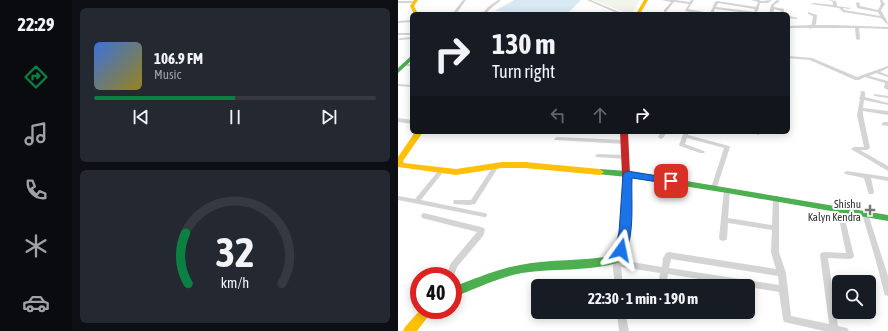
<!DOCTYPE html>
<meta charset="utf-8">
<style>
:root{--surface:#171b24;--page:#242831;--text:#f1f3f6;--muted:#9ea1a6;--line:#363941;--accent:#0b8043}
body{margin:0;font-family:"Asap Condensed",sans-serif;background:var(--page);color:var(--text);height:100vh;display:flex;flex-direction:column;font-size:15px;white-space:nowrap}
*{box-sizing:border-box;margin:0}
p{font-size:13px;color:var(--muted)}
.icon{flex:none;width:22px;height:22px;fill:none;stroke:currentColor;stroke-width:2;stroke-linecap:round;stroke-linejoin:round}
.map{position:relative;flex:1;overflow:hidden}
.details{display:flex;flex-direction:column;gap:8px;padding:8px;background:#0d0f14;width:326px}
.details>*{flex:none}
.guide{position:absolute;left:12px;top:12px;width:380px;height:122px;border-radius:6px;box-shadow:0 2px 10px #0003;background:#171b24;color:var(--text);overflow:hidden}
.controls{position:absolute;left:434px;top:275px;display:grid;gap:8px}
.controls a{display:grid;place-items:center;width:44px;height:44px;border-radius:6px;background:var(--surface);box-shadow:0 2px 10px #0003;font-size:20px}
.speed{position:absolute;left:12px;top:267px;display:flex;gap:8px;font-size:20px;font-weight:700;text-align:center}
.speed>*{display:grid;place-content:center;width:52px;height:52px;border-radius:50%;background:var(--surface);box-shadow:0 2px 10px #0003;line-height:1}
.speed .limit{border:6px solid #d22;background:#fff;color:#111}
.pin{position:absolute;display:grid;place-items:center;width:34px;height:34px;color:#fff;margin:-17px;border-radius:8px;box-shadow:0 2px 6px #0006}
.me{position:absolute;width:44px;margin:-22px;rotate:12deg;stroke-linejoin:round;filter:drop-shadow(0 0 3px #0008)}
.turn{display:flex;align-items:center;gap:14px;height:84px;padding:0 16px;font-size:18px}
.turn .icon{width:52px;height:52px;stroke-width:2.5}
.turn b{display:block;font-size:28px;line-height:34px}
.lanes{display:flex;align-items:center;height:38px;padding:0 16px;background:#0003;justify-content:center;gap:20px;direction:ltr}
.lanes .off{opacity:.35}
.details .tile{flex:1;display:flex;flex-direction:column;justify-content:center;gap:6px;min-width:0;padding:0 14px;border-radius:6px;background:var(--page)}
.details .dial{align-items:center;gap:0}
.dial svg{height:104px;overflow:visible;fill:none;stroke:var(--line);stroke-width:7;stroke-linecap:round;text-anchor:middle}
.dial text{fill:var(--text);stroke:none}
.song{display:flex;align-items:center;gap:12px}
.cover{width:48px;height:48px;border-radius:6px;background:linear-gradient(135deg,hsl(220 70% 55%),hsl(50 70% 35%))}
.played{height:4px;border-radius:2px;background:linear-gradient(90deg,var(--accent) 50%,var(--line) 50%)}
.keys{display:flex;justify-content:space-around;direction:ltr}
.trip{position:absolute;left:133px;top:279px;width:224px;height:40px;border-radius:6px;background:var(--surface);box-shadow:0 2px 10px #0003;font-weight:700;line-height:40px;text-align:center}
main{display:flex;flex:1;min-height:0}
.menu{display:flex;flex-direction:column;width:72px;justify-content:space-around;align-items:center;background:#090b0e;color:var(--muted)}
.menu .icon{width:28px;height:28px}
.menu .active{color:var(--accent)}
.menu b{font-size:18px;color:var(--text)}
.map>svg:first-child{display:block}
.green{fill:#f1f5ec}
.water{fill:#d9e9f3}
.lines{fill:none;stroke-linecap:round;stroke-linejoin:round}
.street{fill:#d4d4d4;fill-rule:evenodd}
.fast{fill:#4caf50;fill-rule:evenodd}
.slow{fill:#ffc107;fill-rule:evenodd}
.jam{fill:#c62828;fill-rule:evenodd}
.route{fill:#1a73e8;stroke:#114b97}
.poi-dot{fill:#787878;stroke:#fff;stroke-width:1.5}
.labels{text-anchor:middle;stroke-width:4;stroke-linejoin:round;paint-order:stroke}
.poi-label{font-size:11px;fill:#303030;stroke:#fff;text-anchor:end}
</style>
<main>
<nav class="menu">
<b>22:29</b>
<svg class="icon active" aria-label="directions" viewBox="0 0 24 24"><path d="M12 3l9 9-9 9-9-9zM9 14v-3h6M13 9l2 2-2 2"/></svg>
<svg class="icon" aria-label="music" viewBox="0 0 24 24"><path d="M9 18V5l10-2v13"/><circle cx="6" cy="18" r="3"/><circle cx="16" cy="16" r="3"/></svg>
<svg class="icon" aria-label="phone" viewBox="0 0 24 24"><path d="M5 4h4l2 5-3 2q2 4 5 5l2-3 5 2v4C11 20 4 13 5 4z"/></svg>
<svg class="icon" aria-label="climate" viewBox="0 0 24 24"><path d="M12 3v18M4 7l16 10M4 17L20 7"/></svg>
<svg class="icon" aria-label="car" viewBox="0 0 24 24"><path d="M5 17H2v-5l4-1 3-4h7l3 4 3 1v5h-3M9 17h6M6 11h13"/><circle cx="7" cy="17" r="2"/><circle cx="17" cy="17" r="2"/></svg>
</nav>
<section class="details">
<div class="tile">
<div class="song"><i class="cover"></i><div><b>106.9 FM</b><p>Music</p></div></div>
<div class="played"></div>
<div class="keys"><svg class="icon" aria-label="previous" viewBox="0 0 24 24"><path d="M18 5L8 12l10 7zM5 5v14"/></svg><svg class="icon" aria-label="pause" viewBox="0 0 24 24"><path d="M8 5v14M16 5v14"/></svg><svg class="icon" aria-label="next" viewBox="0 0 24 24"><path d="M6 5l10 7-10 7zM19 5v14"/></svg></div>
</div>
<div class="tile dial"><svg viewBox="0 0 100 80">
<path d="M14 69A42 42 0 1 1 86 69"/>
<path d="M14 69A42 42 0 0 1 12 30" stroke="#0b8043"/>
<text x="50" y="56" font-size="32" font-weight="700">32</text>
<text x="50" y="72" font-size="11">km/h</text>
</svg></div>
</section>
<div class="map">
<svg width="490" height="331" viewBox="0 0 490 331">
<rect width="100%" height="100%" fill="#fff"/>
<path class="green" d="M195,0H242L234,13H229Z"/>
<path class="water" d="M116,0H183L169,14H132L97,11Z"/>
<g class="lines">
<path class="street" d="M65,0H68L58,14H54Z
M100,0H103L92,9L88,14H84L90,7Z
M189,0H193L226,14H221Z
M264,0H277L292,2L293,0H296L290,9L312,13L317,2L319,1L358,7L360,2L353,0H361L363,1L374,0L370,3H362L360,11L358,12L356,11L357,9L320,3L318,7L358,12V14H357L317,9L315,14H305L287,11L291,4L276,2L268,12H266V10L273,2Z
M379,0L382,1L376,5V7L386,9V14H382L383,11L376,9L375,14H371L373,5Z
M430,0L438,1L439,6L453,8L451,9L445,8L446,10L482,16L480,12L459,8L458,3L461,2L462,6L480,10L483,4L482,0H484L487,4L483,10C485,15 490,20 490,25L483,18L445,12L441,8L413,4L415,3L435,5V2Z
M0,1H16L18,2L16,3H0Z
M410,12L419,15L418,24L417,25H436L490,27V29L461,28L462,39L460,40L458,39L457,28H414L412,29L411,28H390V26L413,25L414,24L415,16L410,14Z
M390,16L400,18L398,19L390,18Z
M14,20V22L0,23V21Z
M0,33H14V35H0Z
M14,37V39L2,40L0,39L2,38Z
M390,56L414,58L459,77L490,66V68L482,72L490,75V77L478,73L471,76L490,81V90L486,88L487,83L467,77L461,80H457L412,60L390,58Z
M5,64H14V66H6L4,65Z
M0,84L14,85V87L0,86Z
M463,91H465L467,92V97L490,103V105L466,100L465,108L490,111V115L465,111V115L472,148L469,150H462L490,166V171L453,149L456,147H466L459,115L460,109L462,99L461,98L462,97Z
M476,94L490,96V98L476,96Z
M0,118L14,120V124L0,122Z
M486,122H490V126L484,125L483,124Z
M263,132H269L265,138L263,139L260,137Z
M286,132H290V135L331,146L332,147L318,190H316L313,188L326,148L289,138L287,144L306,151L307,152L306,153H302L282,146L281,145Z
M354,132H362L363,133L360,135Z
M159,137L227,140L230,142L227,144L157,140L156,139L157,138Z
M200,154L228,155L231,157L228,159L198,157L197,156L198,155Z
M98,164L101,166L77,204L71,205L56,204L55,202L56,200H73L96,165Z
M43,169L46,171L23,200L86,213H88L89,215L88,217H86L0,200V196L17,199L41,170Z
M449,171L490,177V181L473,178L476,192L475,194H471L470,192L466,178L447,174L446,173L447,172Z
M327,188H329L332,190L330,218L374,225L375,198L376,196H380L381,198V252L388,273L393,316L431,324L422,255L423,253L426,252L448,253L439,209L440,207H444L456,256L455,258L452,259L430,258L440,326L449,328L451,331H426L386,322L385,319L381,292L350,287V286H344L270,274L268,286H260L262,273L223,267L225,286H217L214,260L215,258L218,257L221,258L222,260L264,267L265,258L268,253L271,252L378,269L373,252L374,230L330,223L329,238L328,240L325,241L322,240L321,238L326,190ZM273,259L380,276L381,285L271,268Z
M465,212H469L470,214L490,276V296L487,295L486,292L478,261L464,214Z
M26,213L83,227L86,228L87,230L85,236L59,267L55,278V276H48L53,263L79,232L24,218L23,216L24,214Z
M219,312H227L231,331H221Z
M302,312H317V313L316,316L313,317L303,315Z"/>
<path class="fast" d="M14,55V60L0,73V68Z
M202,169L229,171L490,215V221L329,193L229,177L199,174L198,172Z
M229,192L232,193L233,195C233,217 232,242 222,262C191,272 156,268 124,273C100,277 78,289 55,297V287C77,279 99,269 122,265C153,259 184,261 214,256L222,227L225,195L226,193Z"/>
<path class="slow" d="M16,0H20L16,6L20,14H16L12,6Z
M246,0H250L242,14H238Z
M17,132H25L5,161L6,163L58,169L104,162H127L202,169L206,172L202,175L127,168H104L58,175L0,167V157Z
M22,310H35L19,331H5L7,327Z"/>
<path class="jam" d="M222,132H230L233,195L232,197H226L225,195Z"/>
</g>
<path class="route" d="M229,171L273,178L278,181L273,184L234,178C233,200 237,234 227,253L223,255L219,253L217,250L221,233L225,174Z"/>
<path class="poi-dot" d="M470 204h4v4h4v4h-4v4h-4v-4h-4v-4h4z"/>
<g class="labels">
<g class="poi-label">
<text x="463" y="208">Shishu<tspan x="463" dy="13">Kalyn Kendra</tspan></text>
</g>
</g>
</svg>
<div class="controls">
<a><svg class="icon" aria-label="search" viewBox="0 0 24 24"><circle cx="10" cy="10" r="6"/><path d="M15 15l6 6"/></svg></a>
</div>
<div class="speed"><div class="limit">40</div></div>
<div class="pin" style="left:273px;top:181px;background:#d93025"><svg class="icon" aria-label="arrive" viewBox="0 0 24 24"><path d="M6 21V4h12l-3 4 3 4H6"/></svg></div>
<svg class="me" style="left:223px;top:250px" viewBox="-20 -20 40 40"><path d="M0-17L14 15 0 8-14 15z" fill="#1a73e8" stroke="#fff" stroke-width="4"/></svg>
<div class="trip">22:30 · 1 min · 190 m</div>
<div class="guide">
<div class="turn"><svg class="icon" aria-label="right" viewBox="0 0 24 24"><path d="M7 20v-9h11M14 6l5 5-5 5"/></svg><div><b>130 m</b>Turn right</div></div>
<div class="lanes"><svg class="icon off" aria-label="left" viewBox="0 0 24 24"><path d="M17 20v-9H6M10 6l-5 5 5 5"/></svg><svg class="icon off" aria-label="ahead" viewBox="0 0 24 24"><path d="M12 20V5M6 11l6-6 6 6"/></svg><svg class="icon" aria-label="right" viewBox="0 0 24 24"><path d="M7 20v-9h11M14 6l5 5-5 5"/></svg></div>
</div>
</div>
</main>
